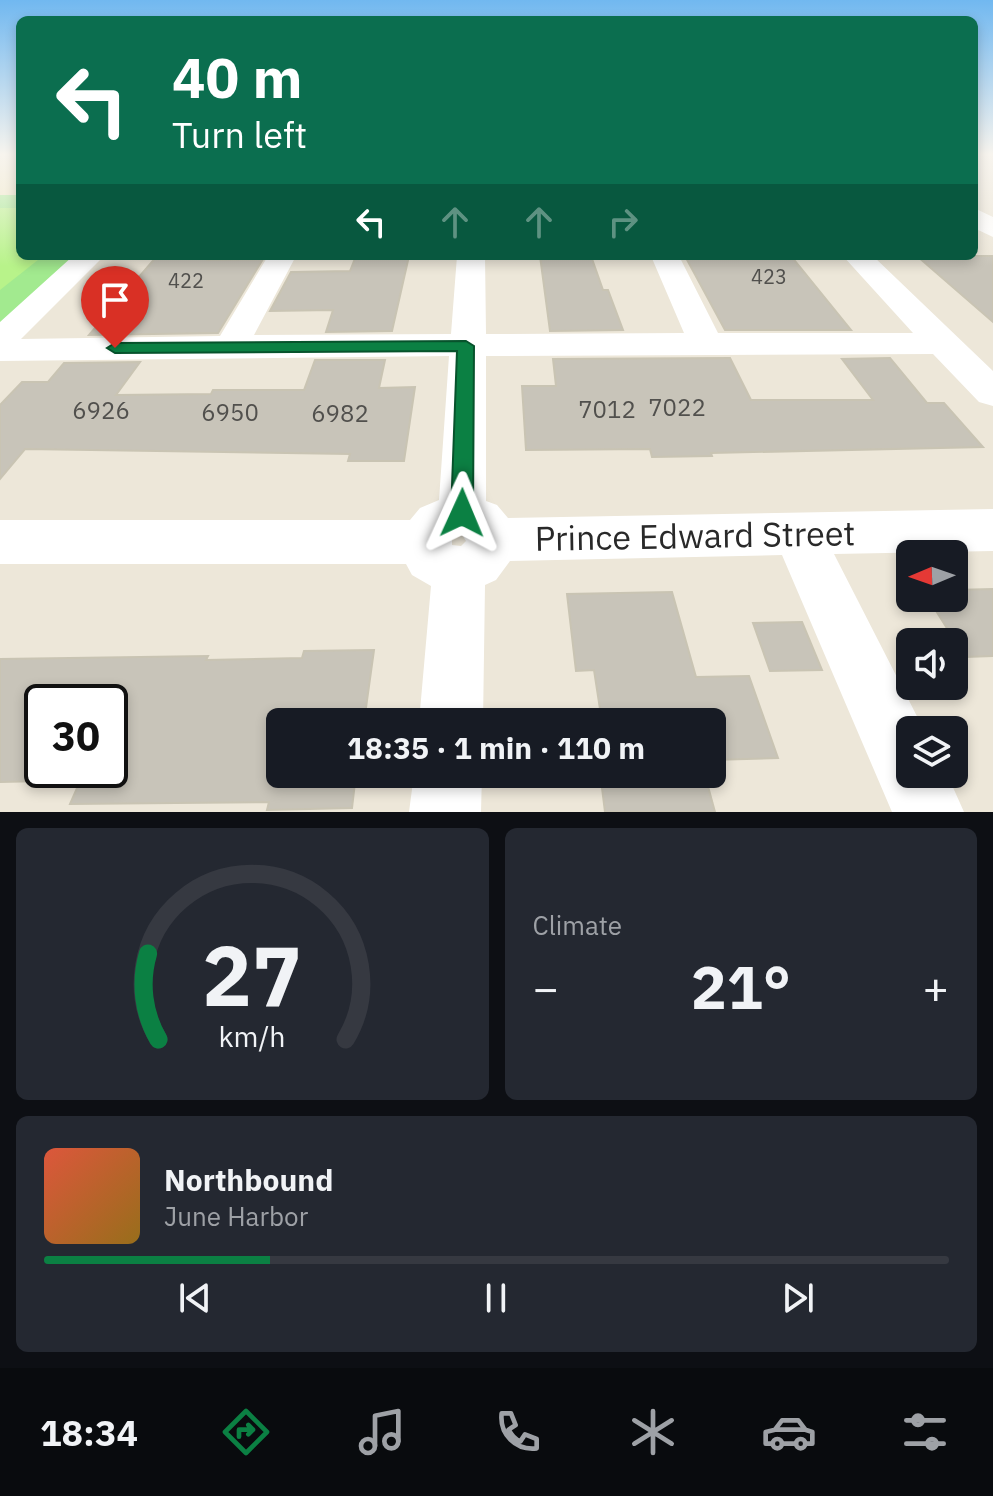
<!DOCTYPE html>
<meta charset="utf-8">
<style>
:root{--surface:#171b24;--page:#242831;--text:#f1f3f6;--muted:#9ea1a6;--line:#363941;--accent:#0b8043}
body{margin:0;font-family:"IBM Plex Sans",sans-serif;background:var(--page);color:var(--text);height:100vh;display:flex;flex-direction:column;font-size:30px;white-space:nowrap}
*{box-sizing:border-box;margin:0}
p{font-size:26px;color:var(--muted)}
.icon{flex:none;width:44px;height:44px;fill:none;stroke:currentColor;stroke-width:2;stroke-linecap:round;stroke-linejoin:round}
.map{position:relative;height:812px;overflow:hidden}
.side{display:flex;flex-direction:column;gap:16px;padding:16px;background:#0d0f14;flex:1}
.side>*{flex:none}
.banner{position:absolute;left:16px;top:16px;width:962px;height:244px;border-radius:12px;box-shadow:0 4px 12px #0003;background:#0b6e4f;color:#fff;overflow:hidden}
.needle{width:52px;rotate:268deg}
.tools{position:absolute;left:896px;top:540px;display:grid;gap:16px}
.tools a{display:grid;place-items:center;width:72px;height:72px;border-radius:12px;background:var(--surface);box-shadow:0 4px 12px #0003;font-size:40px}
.speed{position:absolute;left:24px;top:684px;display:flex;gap:16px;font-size:40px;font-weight:700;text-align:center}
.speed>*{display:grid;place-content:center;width:104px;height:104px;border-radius:50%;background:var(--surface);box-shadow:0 4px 12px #0003;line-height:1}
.speed .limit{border:4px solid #111;border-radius:12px;background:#fff;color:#111}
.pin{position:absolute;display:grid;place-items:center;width:68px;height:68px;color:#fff;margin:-82px -34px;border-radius:50% 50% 50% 0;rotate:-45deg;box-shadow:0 0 8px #0007}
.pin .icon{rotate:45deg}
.me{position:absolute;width:88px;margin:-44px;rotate:1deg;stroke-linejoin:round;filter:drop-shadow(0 0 6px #0008)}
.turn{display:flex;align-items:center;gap:28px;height:168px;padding:0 24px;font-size:36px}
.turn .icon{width:104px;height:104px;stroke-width:2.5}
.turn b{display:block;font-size:56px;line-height:68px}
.lanes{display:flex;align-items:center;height:76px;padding:0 24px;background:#0003;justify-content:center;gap:40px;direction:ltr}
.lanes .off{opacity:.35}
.big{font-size:60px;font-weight:700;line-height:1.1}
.side .card{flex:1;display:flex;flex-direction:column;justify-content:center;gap:12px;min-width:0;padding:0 28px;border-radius:12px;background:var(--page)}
.side .dial{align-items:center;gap:0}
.dial svg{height:208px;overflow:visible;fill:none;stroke:var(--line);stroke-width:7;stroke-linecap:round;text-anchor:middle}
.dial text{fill:var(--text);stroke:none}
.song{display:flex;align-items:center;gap:24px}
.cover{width:96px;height:96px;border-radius:12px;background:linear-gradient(135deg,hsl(10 70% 55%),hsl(40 70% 35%))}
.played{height:8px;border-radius:4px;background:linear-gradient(90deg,var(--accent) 25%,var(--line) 25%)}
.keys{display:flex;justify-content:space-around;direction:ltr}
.heat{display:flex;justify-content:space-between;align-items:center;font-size:44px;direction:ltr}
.side .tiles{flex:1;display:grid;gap:16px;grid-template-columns:1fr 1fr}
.card:last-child{grid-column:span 2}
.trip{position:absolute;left:266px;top:708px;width:460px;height:80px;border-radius:12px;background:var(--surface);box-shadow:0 4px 12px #0003;font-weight:700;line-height:80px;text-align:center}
.menu{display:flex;height:128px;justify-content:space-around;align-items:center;background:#090b0e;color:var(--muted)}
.menu .icon{width:56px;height:56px}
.menu .active{color:var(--accent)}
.menu b{font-size:36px;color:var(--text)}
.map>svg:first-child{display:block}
.education{fill:#f1e9c6}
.green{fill:#a2ea8f}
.pitch{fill:#b8f38a}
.building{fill:#c8c4b9;stroke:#c9c4b3;stroke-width:2}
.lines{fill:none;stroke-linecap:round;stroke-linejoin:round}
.minor{fill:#fff;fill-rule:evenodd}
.route{fill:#0b8043;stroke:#07532c;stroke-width:2}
.labels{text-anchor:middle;stroke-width:6;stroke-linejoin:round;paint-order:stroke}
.far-number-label{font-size:20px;fill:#51504d}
.number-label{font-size:24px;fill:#51504d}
.near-street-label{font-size:34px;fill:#292929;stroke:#fff}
</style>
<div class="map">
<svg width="993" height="812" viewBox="0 0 993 812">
<rect width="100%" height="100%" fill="#ede7d9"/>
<path class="education" d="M0,153H20V195H0Z"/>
<path class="green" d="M0,195H20V256H75L0,323Z"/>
<path class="pitch" d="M0,208H20V256H43L0,290Z"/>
<path class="building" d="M157,256H211L208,260L263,259L218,333L89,335Z
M356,256H409L392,331L326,332L333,310L270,311L291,272L350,271Z
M540,256H591L603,290H608L623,330L550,331Z
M685,256H791L851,330H725Z
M917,256H993V322Z
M730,358L751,400H873L842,359L890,358L927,403H944L983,447L711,453L712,456L652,457L650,449L526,450L522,386H556L553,359Z
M315,360H385L379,388L415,387L404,461H348L350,454L25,449L0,479V405L22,382H48L64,363L140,362L116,395L211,394L213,390H304Z
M993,589V656L965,657L928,598H954V590Z
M672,592L696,677L749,676L778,758L712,760V722H602L594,670L576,671L567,594Z
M802,622L822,670L770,671L753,623Z
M374,650L364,722H280V774H356L352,808L267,810L269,802L70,804L85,770H110V702H42V781L0,782V659L208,656L206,660L302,658L304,651Z
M706,779L715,812H605L601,780Z"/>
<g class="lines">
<path class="minor" d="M974,208L993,217V237L974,228Z
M73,256H104L21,339L220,336L268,256H296L254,335L451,334L457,256H485L486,334L684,333L651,256H679L718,333H913L843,256H873L993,371V406L979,402L933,354L486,356V501L497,505L508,518L993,509V551L834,554L924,730H910V774H947L964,812H892L782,555L510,561L496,580L485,585L483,722H419L431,586L412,575L406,564H0V520H410L420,508L439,500L449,356L0,361V322ZM461,533L466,541L461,546L452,545V539Z
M414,774H482L481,812H409Z"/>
</g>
<linearGradient id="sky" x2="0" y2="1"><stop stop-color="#71b8f0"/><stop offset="0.58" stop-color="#f7f4ee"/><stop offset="1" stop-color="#f7f4ee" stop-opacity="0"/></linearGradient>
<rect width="993" height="266" fill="url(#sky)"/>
<path class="route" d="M466,341L474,346L473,513L470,519L462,522L454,519L451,513L457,351L115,353L107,348L115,343Z"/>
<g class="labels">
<g class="far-number-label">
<text x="769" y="284">423</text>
<text x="186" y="288">422</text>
</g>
<g class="number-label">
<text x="677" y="416">7022</text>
<text x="607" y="418">7012</text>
<text x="101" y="419">6926</text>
<text x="230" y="421">6950</text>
<text x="340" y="422">6982</text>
</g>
<g class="near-street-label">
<text transform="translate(695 536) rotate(-1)" y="12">Prince Edward Street</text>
</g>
</g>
</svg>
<div class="tools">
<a><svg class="needle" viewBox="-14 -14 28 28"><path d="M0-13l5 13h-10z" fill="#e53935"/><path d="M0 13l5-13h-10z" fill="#9ea1a6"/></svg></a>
<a><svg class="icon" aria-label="sound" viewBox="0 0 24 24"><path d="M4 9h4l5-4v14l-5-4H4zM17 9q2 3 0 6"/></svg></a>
<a><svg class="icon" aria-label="layers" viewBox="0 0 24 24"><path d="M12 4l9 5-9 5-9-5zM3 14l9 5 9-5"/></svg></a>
</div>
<div class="speed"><div class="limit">30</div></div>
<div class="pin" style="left:115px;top:348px;background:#d93025"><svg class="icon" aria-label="arrive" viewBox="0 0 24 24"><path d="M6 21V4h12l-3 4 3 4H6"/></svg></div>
<svg class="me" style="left:462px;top:513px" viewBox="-20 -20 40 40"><path d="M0-17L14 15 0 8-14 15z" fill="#0b8043" stroke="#fff" stroke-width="4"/></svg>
<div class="trip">18:35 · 1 min · 110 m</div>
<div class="banner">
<div class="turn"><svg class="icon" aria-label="left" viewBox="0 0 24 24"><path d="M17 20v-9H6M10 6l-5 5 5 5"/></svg><div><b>40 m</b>Turn left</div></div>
<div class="lanes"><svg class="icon" aria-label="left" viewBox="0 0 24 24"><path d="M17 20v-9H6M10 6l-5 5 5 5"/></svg><svg class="icon off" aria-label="ahead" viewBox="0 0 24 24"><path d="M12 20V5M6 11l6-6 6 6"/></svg><svg class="icon off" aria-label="ahead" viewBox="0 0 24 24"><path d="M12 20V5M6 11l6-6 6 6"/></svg><svg class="icon off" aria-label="right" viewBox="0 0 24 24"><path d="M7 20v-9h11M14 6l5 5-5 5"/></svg></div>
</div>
</div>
<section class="side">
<div class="tiles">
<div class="card dial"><svg viewBox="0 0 100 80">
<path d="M14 69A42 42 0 1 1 86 69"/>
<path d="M14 69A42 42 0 0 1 10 36" stroke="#0b8043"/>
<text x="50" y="56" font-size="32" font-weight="700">27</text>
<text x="50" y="72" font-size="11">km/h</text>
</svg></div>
<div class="card"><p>Climate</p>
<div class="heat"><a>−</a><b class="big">21°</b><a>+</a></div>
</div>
<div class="card">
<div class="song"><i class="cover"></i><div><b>Northbound</b><p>June Harbor</p></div></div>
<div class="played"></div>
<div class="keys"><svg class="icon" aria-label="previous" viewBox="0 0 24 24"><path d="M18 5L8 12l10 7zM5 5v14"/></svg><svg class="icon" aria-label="pause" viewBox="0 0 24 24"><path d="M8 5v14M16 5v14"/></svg><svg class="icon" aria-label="next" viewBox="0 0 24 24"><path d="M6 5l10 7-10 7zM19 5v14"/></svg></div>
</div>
</div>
</section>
<nav class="menu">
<b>18:34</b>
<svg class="icon active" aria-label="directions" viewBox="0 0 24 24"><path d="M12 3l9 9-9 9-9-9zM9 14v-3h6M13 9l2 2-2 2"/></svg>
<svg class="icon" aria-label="music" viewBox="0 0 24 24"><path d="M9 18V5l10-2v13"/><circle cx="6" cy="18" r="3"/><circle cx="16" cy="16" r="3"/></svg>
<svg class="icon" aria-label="phone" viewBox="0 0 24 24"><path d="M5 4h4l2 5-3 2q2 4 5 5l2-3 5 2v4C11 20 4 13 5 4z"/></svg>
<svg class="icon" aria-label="climate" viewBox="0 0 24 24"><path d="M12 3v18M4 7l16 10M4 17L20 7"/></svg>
<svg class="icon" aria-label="car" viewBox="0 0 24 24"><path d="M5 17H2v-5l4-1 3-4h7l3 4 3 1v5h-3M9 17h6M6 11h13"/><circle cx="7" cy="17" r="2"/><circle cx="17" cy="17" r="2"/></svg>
<svg class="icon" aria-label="filters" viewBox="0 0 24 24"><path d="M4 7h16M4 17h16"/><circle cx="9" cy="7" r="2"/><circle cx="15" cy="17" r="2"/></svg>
</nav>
